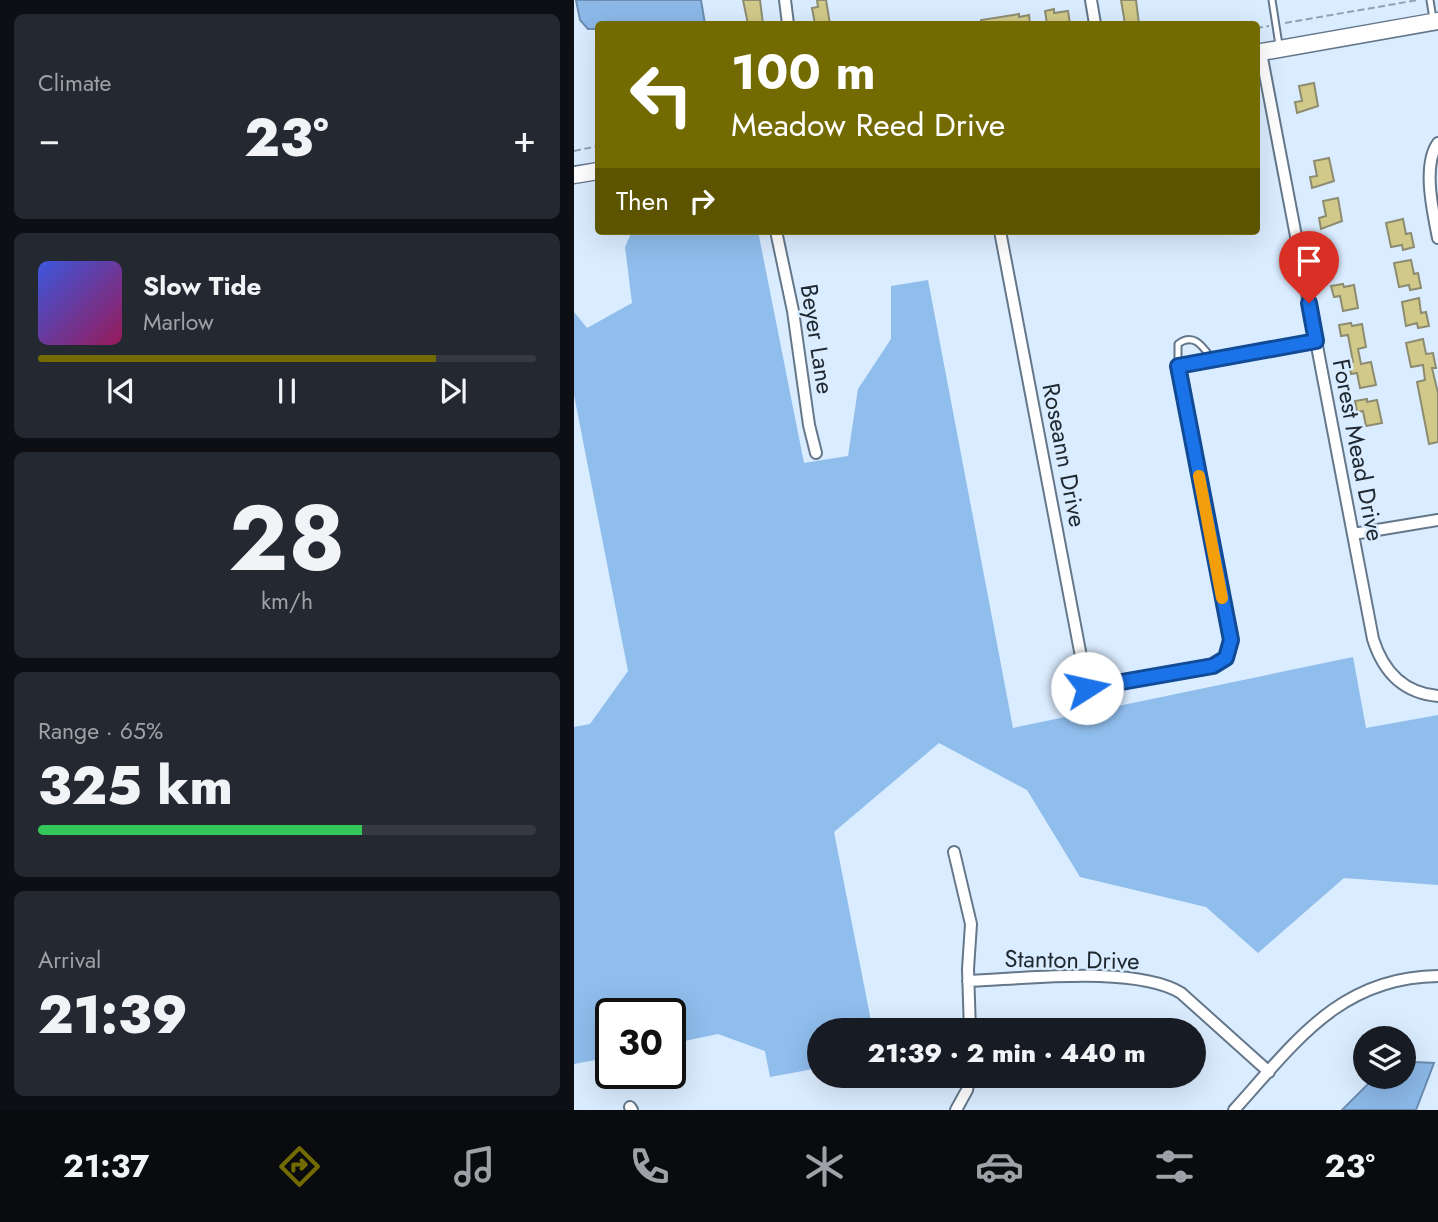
<!DOCTYPE html>
<meta charset="utf-8">
<style>
:root{--surface:#171b24;--page:#242831;--text:#f1f3f6;--muted:#9ea1a6;--line:#363941;--accent:#746a02}
body{margin:0;font-family:Jost,sans-serif;background:var(--page);color:var(--text);height:100vh;display:flex;flex-direction:column;font-size:26px;white-space:nowrap}
*{box-sizing:border-box;margin:0}
p{font-size:23px;color:var(--muted)}
.icon{flex:none;width:38px;height:38px;fill:none;stroke:currentColor;stroke-width:2;stroke-linecap:round;stroke-linejoin:round}
.map{position:relative;flex:1;overflow:hidden}
.side{display:flex;flex-direction:column;gap:14px;padding:14px;background:#0d0f14;width:574px}
.side>*{flex:none}
.guide{position:absolute;left:21px;top:21px;width:665px;height:214px;border-radius:7px;box-shadow:0 7px 28px #0002;background:#746a02;color:#fff;overflow:hidden}
.tools{position:absolute;left:779px;top:1026px;display:grid;gap:14px}
.tools a{display:grid;place-items:center;width:63px;height:63px;border-radius:50%;background:var(--surface);box-shadow:0 7px 28px #0002;font-size:35px}
.speed{position:absolute;left:21px;top:998px;display:flex;gap:14px;font-size:35px;font-weight:700;text-align:center}
.speed>*{display:grid;place-content:center;width:91px;height:91px;border-radius:50%;background:var(--surface);box-shadow:0 7px 28px #0002;line-height:1}
.speed .limit{border:4px solid #111;border-radius:10px;background:#fff;color:#111}
.pin{position:absolute;display:grid;place-items:center;width:60px;height:60px;color:#fff;margin:-72px -30px;border-radius:50% 50% 50% 0;rotate:-45deg;box-shadow:0 0 7px #0007}
.pin .icon{rotate:45deg}
.me{position:absolute;width:77px;margin:-38px;rotate:80deg;stroke-linejoin:round;filter:drop-shadow(0 0 5px #0008)}
.turn{display:flex;align-items:center;gap:24px;height:147px;padding:0 21px;font-size:32px}
.turn .icon{width:91px;height:91px;stroke-width:2.5}
.turn b{display:block;font-size:49px;line-height:60px}
.then{display:flex;align-items:center;height:66px;padding:0 21px;background:#0003;gap:14px;font-size:26px}
.big{font-size:52px;font-weight:800;line-height:1.1}
.side .tile{flex:1;display:flex;flex-direction:column;justify-content:center;gap:10px;min-width:0;padding:0 24px;border-radius:10px;background:var(--page)}
.side .dial{align-items:center;gap:0}
.dial b{font-size:91px;line-height:1}
.song{display:flex;align-items:center;gap:21px}
.cover{width:84px;height:84px;border-radius:10px;background:linear-gradient(135deg,hsl(230 70% 55%),hsl(330 70% 35%))}
.played{height:7px;border-radius:4px;background:linear-gradient(90deg,var(--accent) 80%,var(--line) 80%)}
.keys{display:flex;justify-content:space-around;direction:ltr}
.heat{display:flex;justify-content:space-between;align-items:center;font-size:38px;direction:ltr}
.charge{height:10px;border-radius:5px;background:linear-gradient(90deg,#34c759 65%,var(--line) 0)}
.trip{position:absolute;left:233px;top:1018px;width:399px;height:70px;border-radius:35px;background:var(--surface);box-shadow:0 7px 28px #0002;font-weight:800;line-height:70px;text-align:center}
.menu{display:flex;height:112px;justify-content:space-around;align-items:center;background:#090b0e;color:var(--muted)}
.menu .icon{width:49px;height:49px}
.menu .active{color:var(--accent)}
.menu b{font-size:32px;color:var(--text)}
main{display:flex;flex:1;min-height:0}
.map>svg:first-child{display:block}
.forest{fill:#8fbdec}
.water{fill:#8bb8e7;stroke:#6b8cb0;stroke-width:2}
.building{fill:#d0c989;stroke:#8e8c70;stroke-width:2}
.lines{fill:none;stroke-linecap:round;stroke-linejoin:round}
.service-casing{stroke:#64778b;stroke-width:9}
.minor-casing{stroke:#64778b;stroke-width:14}
.secondary-casing{stroke:#64778b;stroke-width:19}
.path{stroke:#92a1af;stroke-width:2;stroke-dasharray:7 3.5;stroke-linecap:butt}
.service{stroke:#fff;stroke-width:5}
.minor{stroke:#fff;stroke-width:10}
.secondary{stroke:#fff;stroke-width:16}
.route-casing{stroke:#114b97;stroke-width:18}
.route{stroke:#1a73e8;stroke-width:12}
.slow{stroke:#f59e0b;stroke-width:12}
.labels{text-anchor:middle;stroke-width:5;stroke-linejoin:round;paint-order:stroke}
.street-label{font-size:24px;fill:#1f272f;stroke:#daecff}
</style>
<main>
<section class="side">
<div class="tile"><p>Climate</p>
<div class="heat"><a>−</a><b class="big">23°</b><a>+</a></div>
</div>
<div class="tile">
<div class="song"><i class="cover"></i><div><b>Slow Tide</b><p>Marlow</p></div></div>
<div class="played"></div>
<div class="keys"><svg class="icon" aria-label="previous" viewBox="0 0 24 24"><path d="M18 5L8 12l10 7zM5 5v14"/></svg><svg class="icon" aria-label="pause" viewBox="0 0 24 24"><path d="M8 5v14M16 5v14"/></svg><svg class="icon" aria-label="next" viewBox="0 0 24 24"><path d="M6 5l10 7-10 7zM19 5v14"/></svg></div>
</div>
<div class="tile dial"><b>28</b><p>km/h</p></div>
<div class="tile"><p>Range · 65%</p><b class="big">325 km</b><div class="charge"></div></div>
<div class="tile"><p>Arrival</p><b class="big">21:39</b></div>
</section>
<div class="map">
<svg width="864" height="1110" viewBox="0 0 864 1110">
<rect width="100%" height="100%" fill="#daecff"/>
<path class="forest" d="M58,231H184L230,463L274,456L284,389L317,339V286L354,280L439,728L779,657L792,728L864,715V885L770,878L684,953L632,907L506,877L453,790L365,743L260,832L299,1031H245V1068L196,1077L191,1051L144,1034L96,1044V1013H37V1057L0,1064V727L16,724L54,671L0,395V312L13,328L58,303L51,247Z"/>
<path class="water" d="M2,0H127L131,24H24V29H14L6,20Z
M840,1062L860,1063L842,1110H768L802,1076H830V1065Z"/>
<path class="building" d="M169,0H186L189,24H174Z
M243,0H252L256,24H241L238,8L244,7Z
M547,0H562L565,24H551Z
M480,9V13L494,11L496,24H473L471,11Z
M445,14V17L455,15L456,24H407V20Z
M740,83L744,106L723,113L721,102L728,101L725,86Z
M755,158L760,181L738,188L736,177L743,176L740,161Z
M764,198L768,221L747,229L745,218L752,216L749,201Z
M829,219L832,234L837,233L840,247L829,250L828,245L817,247L812,223Z
M837,260L840,274L844,273L847,288L836,290L835,285L825,287L820,263Z
M769,284L770,287L780,285L784,308L769,311L766,296L760,297L757,286Z
M845,298L847,313L852,312L855,326L844,328L843,323L832,326L828,302Z
M777,323L778,326L788,324L792,347L784,349L787,364L797,362L802,385L786,388L783,373L777,374L775,363L779,362L774,335L767,336L765,325Z
M849,339L852,354L859,353L862,368H858L864,393V442L855,444L843,382L851,380L849,365L837,367L832,343Z
M793,399V402L803,400L808,423L792,426L789,411L783,412L781,401Z"/>
<g class="lines">
<g class="service-casing">
<path id="service" d="M698,0L705,45
M856,0L859,19
M604,366V344C620,332 629,347 638,359"/>
</g>
<g class="minor-casing">
<path id="minor" d="M211,0L214,24
M517,0L521,24
M687,53L799,639C809,671 829,693 864,696
M864,143C848,165 859,212 864,238
M202,231L219,311L235,425L242,453
M426,231L513,688L639,666C652,661 656,654 657,640L604,366L742,341
M779,534L864,520
M380,852L397,924L394,969L396,1031
M394,981C449,979 561,965 607,993L695,1072
M56,1107L58,1110
M382,1110L393,1090L396,1076
M660,1110C720,1044 765,977 864,976"/>
</g>
<g class="secondary-casing">
<path id="secondary" d="M682,53L864,21
M0,175L24,171"/>
</g>
<path class="path" d="M711,23L844,0
M682,28L695,26
M0,151L24,146"/>
<use href="#service" class="service"/>
<use href="#minor" class="minor"/>
<use href="#secondary" class="secondary"/>
</g>
<g class="lines">
<g class="route-casing">
<path id="route" d="M513,688L639,666L652,658L657,640L604,366L742,341L735,303"/>
</g>
<use href="#route" class="route"/>
<path class="slow" d="M625,476L648,598"/>
</g>
<g class="labels">
<g class="street-label">
<text transform="translate(243 339) rotate(81)" y="8">Beyer Lane</text>
<text transform="translate(784 450) rotate(79)" y="8">Forest Mead Drive</text>
<text transform="translate(490 455) rotate(79)" y="8">Roseann Drive</text>
<text transform="translate(498 960) rotate(1)" y="8">Stanton Drive</text>
</g>
</g>
</svg>
<div class="tools">
<a><svg class="icon" aria-label="layers" viewBox="0 0 24 24"><path d="M12 4l9 5-9 5-9-5zM3 14l9 5 9-5"/></svg></a>
</div>
<div class="speed"><div class="limit">30</div></div>
<div class="pin" style="left:735px;top:303px;background:#d93025"><svg class="icon" aria-label="arrive" viewBox="0 0 24 24"><path d="M6 21V4h12l-3 4 3 4H6"/></svg></div>
<svg class="me" style="left:513px;top:688px" viewBox="-20 -20 40 40"><circle r="19" fill="#fff"/><path d="M0-13L10 11 0 6-10 11z" fill="#1a73e8"/></svg>
<div class="trip">21:39 · 2 min · 440 m</div>
<div class="guide">
<div class="turn"><svg class="icon" aria-label="left" viewBox="0 0 24 24"><path d="M17 20v-9H6M10 6l-5 5 5 5"/></svg><div><b>100 m</b>Meadow Reed Drive</div></div>
<div class="then">Then<svg class="icon" aria-label="right" viewBox="0 0 24 24"><path d="M7 20v-9h11M14 6l5 5-5 5"/></svg></div>
</div>
</div>
</main>
<nav class="menu">
<b>21:37</b>
<svg class="icon active" aria-label="directions" viewBox="0 0 24 24"><path d="M12 3l9 9-9 9-9-9zM9 14v-3h6M13 9l2 2-2 2"/></svg>
<svg class="icon" aria-label="music" viewBox="0 0 24 24"><path d="M9 18V5l10-2v13"/><circle cx="6" cy="18" r="3"/><circle cx="16" cy="16" r="3"/></svg>
<svg class="icon" aria-label="phone" viewBox="0 0 24 24"><path d="M5 4h4l2 5-3 2q2 4 5 5l2-3 5 2v4C11 20 4 13 5 4z"/></svg>
<svg class="icon" aria-label="climate" viewBox="0 0 24 24"><path d="M12 3v18M4 7l16 10M4 17L20 7"/></svg>
<svg class="icon" aria-label="car" viewBox="0 0 24 24"><path d="M5 17H2v-5l4-1 3-4h7l3 4 3 1v5h-3M9 17h6M6 11h13"/><circle cx="7" cy="17" r="2"/><circle cx="17" cy="17" r="2"/></svg>
<svg class="icon" aria-label="filters" viewBox="0 0 24 24"><path d="M4 7h16M4 17h16"/><circle cx="9" cy="7" r="2"/><circle cx="15" cy="17" r="2"/></svg>
<b>23°</b>
</nav>
